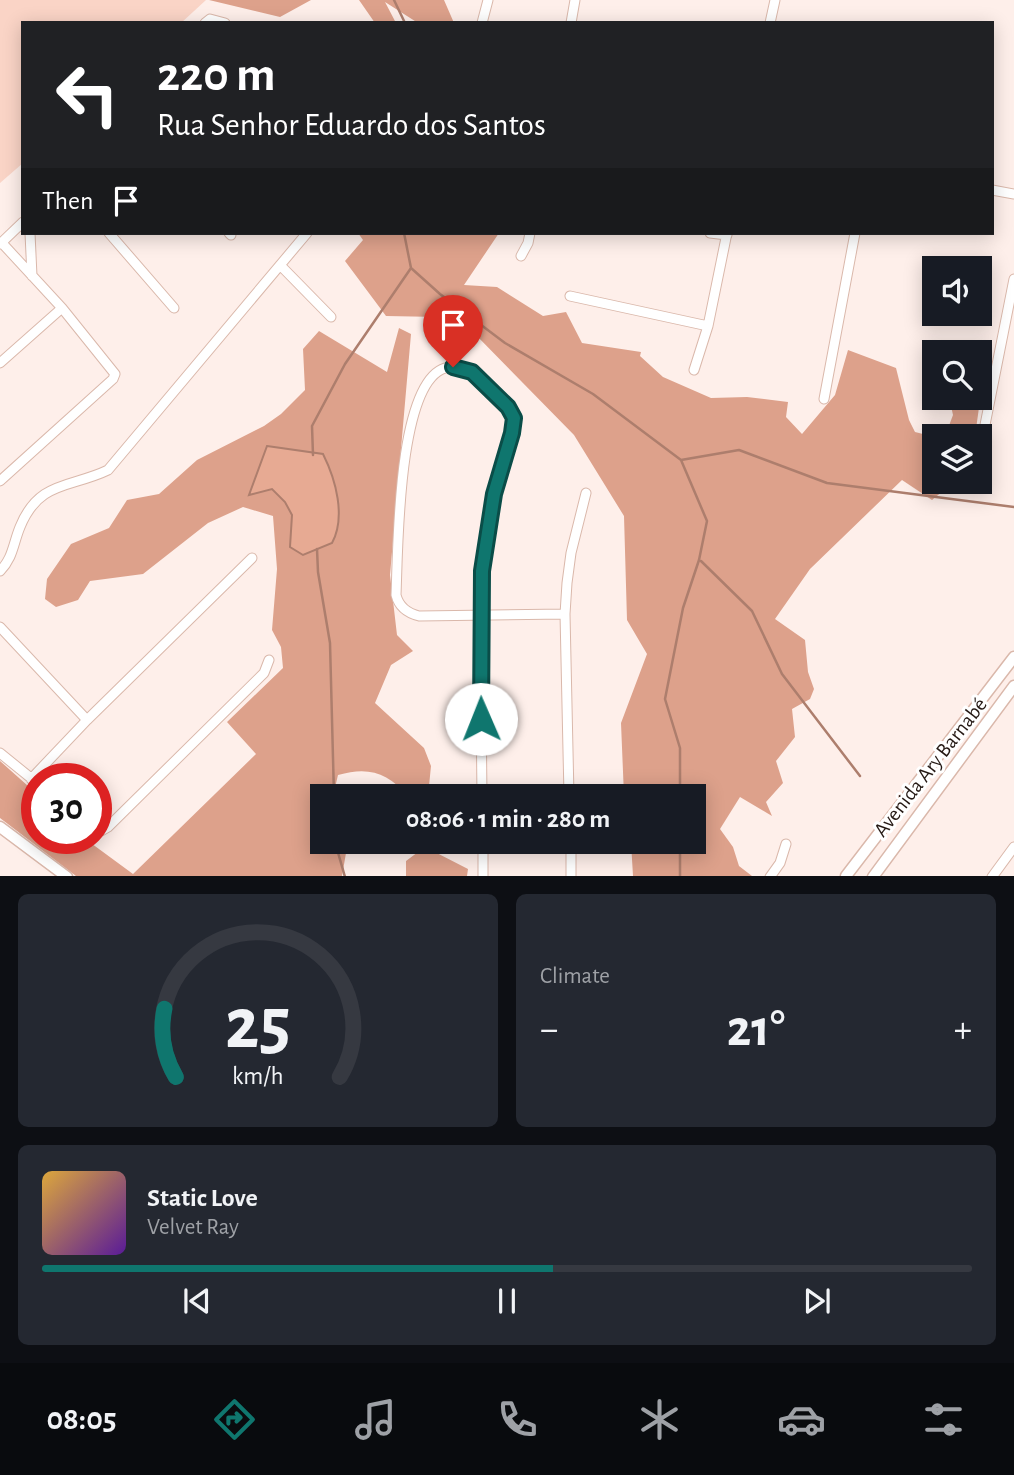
<!DOCTYPE html>
<meta charset="utf-8">
<style>
:root{--surface:#171b24;--page:#242831;--text:#f1f3f6;--muted:#9ea1a6;--line:#363941;--accent:#0f766e}
body{margin:0;font-family:"Alegreya Sans",sans-serif;background:var(--page);color:var(--text);height:100vh;display:flex;flex-direction:column;font-size:26px;white-space:nowrap}
*{box-sizing:border-box;margin:0}
p{font-size:23px;color:var(--muted)}
.icon{flex:none;width:38px;height:38px;fill:none;stroke:currentColor;stroke-width:2;stroke-linecap:round;stroke-linejoin:round}
.map{position:relative;height:876px;overflow:hidden}
.drawer{display:flex;flex-direction:column;gap:18px;padding:18px;background:#0d0f14;flex:1}
.drawer>*{flex:none}
.hud{position:absolute;left:21px;top:21px;width:973px;height:214px;border-radius:0px;box-shadow:0 4px 18px #0003;background:#202124;color:#fff;overflow:hidden}
.buttons{position:absolute;left:922px;top:256px;display:grid;gap:14px}
.buttons a{display:grid;place-items:center;width:70px;height:70px;border-radius:0px;background:var(--surface);box-shadow:0 4px 18px #0003;font-size:35px}
.speed{position:absolute;left:21px;top:763px;display:flex;gap:14px;font-size:35px;font-weight:700;text-align:center}
.speed>*{display:grid;place-content:center;width:91px;height:91px;border-radius:50%;background:var(--surface);box-shadow:0 4px 18px #0003;line-height:1}
.speed .limit{border:10px solid #d22;background:#fff;color:#111}
.pin{position:absolute;display:grid;place-items:center;width:60px;height:60px;color:#fff;margin:-72px -30px;border-radius:50% 50% 50% 0;rotate:-45deg;box-shadow:0 0 7px #0007}
.pin .icon{rotate:45deg}
.me{position:absolute;width:77px;margin:-38px;rotate:359deg;stroke-linejoin:round;filter:drop-shadow(0 0 5px #0008)}
.turn{display:flex;align-items:center;gap:24px;height:147px;padding:0 21px;font-size:32px}
.turn .icon{width:91px;height:91px;stroke-width:2.5}
.turn b{display:block;font-size:49px;line-height:60px}
.then{display:flex;align-items:center;height:66px;padding:0 21px;background:#0003;gap:14px;font-size:26px}
.big{font-size:52px;font-weight:700;line-height:1.1}
.drawer .tile{flex:1;display:flex;flex-direction:column;justify-content:center;gap:10px;min-width:0;padding:0 24px;border-radius:10px;background:var(--page)}
.drawer .dial{align-items:center;gap:0}
.dial svg{height:182px;overflow:visible;fill:none;stroke:var(--line);stroke-width:7;stroke-linecap:round;text-anchor:middle}
.dial text{fill:var(--text);stroke:none}
.song{display:flex;align-items:center;gap:21px}
.cover{width:84px;height:84px;border-radius:10px;background:linear-gradient(135deg,hsl(40 70% 55%),hsl(270 70% 35%))}
.played{height:7px;border-radius:4px;background:linear-gradient(90deg,var(--accent) 55%,var(--line) 55%)}
.keys{display:flex;justify-content:space-around;direction:ltr}
.heat{display:flex;justify-content:space-between;align-items:center;font-size:38px;direction:ltr}
.drawer .tiles{flex:1;display:grid;gap:18px;grid-template-columns:1fr 1fr}
.tile:last-child{grid-column:span 2}
.trip{position:absolute;left:310px;top:784px;width:396px;height:70px;border-radius:0px;background:var(--surface);box-shadow:0 4px 18px #0003;font-weight:700;line-height:70px;text-align:center}
.tabs{display:flex;height:112px;justify-content:space-around;align-items:center;background:#090b0e;color:var(--muted)}
.tabs .icon{width:49px;height:49px}
.tabs .on{color:var(--accent)}
.tabs b{font-size:32px;color:var(--text)}
.map>svg:first-child{display:block}
.green{fill:#fad4c6}
.forest{fill:#dda18b}
.water{fill:#e7aa93;stroke:#ad7e6d;stroke-width:2}
.lines{fill:none;stroke-linecap:round;stroke-linejoin:round}
.stream{stroke:#ad7e6d;stroke-width:2.5}
.minor-casing{stroke:#dab8ab;stroke-width:11}
.tertiary-casing{stroke:#dab8ab;stroke-width:13}
.minor{stroke:#fff;stroke-width:9}
.tertiary{stroke:#fff;stroke-width:10}
.route-casing{stroke:#0a4d48;stroke-width:18}
.route{stroke:#0f766e;stroke-width:12}
.labels{text-anchor:middle;stroke-width:6;stroke-linejoin:round;paint-order:stroke}
.street-label{font-size:21px;fill:#251914;stroke:#fff}
</style>
<div class="map">
<svg width="1014" height="877" viewBox="0 0 1014 877">
<rect width="100%" height="100%" fill="#feefea"/>
<path class="green" d="M0,0H206L181,23H23V163L0,183Z"/>
<path class="forest" d="M209,0H311L280,17Z
M359,0H444L454,23H418L385,2L396,23H375Z
M358,233H499L464,285L497,287L543,316L566,312L582,343L641,352L640,356L663,377L711,398L747,397L788,402L786,417L802,434L835,395L848,350L896,368L909,420L915,432L931,436L947,431L953,415L949,397H980V355L986,358L975,436H934V481H955L932,500L902,480L810,569L775,619L805,640L808,672L814,689L810,699L792,709L795,737L776,761L783,783L766,802L772,816L740,797L720,829L733,847L739,866L752,876H633L631,842H693V796H624L621,723L647,654L627,620L624,516L574,435L474,333L439,317L386,316L345,261L363,240Z
M399,328L411,334L390,575L397,635L413,651L391,665L375,703L424,748L431,766L428,796H408C388,773 369,766 338,775L333,796H322V842H343L346,853L342,876H76L0,818V761L37,794V838H84L133,874L256,754L227,722L283,668L281,647L272,630L277,569L273,516L243,507L208,523L143,574L90,581L78,600L56,607L45,599L47,579L71,544L109,528L127,500L159,494L197,460L264,426L281,414L305,390L303,349L319,331L387,372Z
M429,849L468,869L467,876H406V861L418,852Z"/>
<path class="water" d="M267,446L323,454C336,480 346,517 332,543L303,555L290,547L292,515L285,502L272,489L249,495Z"/>
<g class="lines">
<path class="stream" d="M394,0L405,23
M411,268L440,294L505,343L593,394L681,460L707,521L699,560L683,608L665,699L680,748V796
M313,455L312,426L345,364L411,268L404,233
M681,460L739,450L827,483L1014,507
M317,549L318,572L330,643L334,796
M701,561L752,611L782,674L860,776
M335,842L345,877
M680,842V877"/>
<g class="minor-casing">
<path id="minor" d="M205,23L210,19L225,23
M482,23L488,0
M571,23L575,0
M770,23L775,0
M992,190L1014,194
M30,233L32,276
M109,233L174,308
M229,233L231,235
M710,233L727,235
M0,244L23,222
M521,256L528,243L530,233
M280,265L331,317
M570,296L708,326
M0,363L62,308
M694,370L708,326L727,233
M824,399L855,233
M980,450L1014,279
M0,481L113,379L115,374L62,308L2,243
M0,571C13,558 13,544 20,527C39,480 71,488 108,470L307,233
M0,627L87,720
M0,753L37,783
M31,779L87,720L252,558
M482,796L480,617C480,576 485,535 493,495C497,476 517,434 514,418C512,406 484,384 475,375C467,367 456,365 445,368C397,383 398,551 396,595C399,607 407,613 419,616L565,614
M569,796L565,614L567,583L571,553L586,493
M96,831H101L108,827L264,673L269,660
M483,842V877
M571,842V877
M770,877L780,863L786,844
M992,877L1014,847"/>
</g>
<g class="tertiary-casing">
<path id="tertiary" d="M0,827L67,877
M846,876L1014,657
M873,877L1014,686"/>
</g>
<use href="#minor" class="minor"/>
<use href="#tertiary" class="tertiary"/>
</g>
<g class="lines">
<g class="route-casing">
<path id="route" d="M453,367L472,372L508,407L514,418L512,433L494,494L482,571L481,719"/>
</g>
<use href="#route" class="route"/>
</g>
<g class="labels">
<g class="street-label">
<text transform="translate(930 767) rotate(-52)" y="7">Avenida Ary Barnabé</text>
</g>
</g>
</svg>
<div class="buttons">
<a><svg class="icon" aria-label="sound" viewBox="0 0 24 24"><path d="M4 9h4l5-4v14l-5-4H4zM17 9q2 3 0 6"/></svg></a>
<a><svg class="icon" aria-label="search" viewBox="0 0 24 24"><circle cx="10" cy="10" r="6"/><path d="M15 15l6 6"/></svg></a>
<a><svg class="icon" aria-label="layers" viewBox="0 0 24 24"><path d="M12 4l9 5-9 5-9-5zM3 14l9 5 9-5"/></svg></a>
</div>
<div class="speed"><div class="limit">30</div></div>
<div class="pin" style="left:453px;top:367px;background:#d93025"><svg class="icon" aria-label="arrive" viewBox="0 0 24 24"><path d="M6 21V4h12l-3 4 3 4H6"/></svg></div>
<svg class="me" style="left:481px;top:719px" viewBox="-20 -20 40 40"><circle r="19" fill="#fff"/><path d="M0-13L10 11 0 6-10 11z" fill="#0f766e"/></svg>
<div class="trip">08:06 · 1 min · 280 m</div>
<div class="hud">
<div class="turn"><svg class="icon" aria-label="left" viewBox="0 0 24 24"><path d="M17 20v-9H6M10 6l-5 5 5 5"/></svg><div><b>220 m</b>Rua Senhor Eduardo dos Santos</div></div>
<div class="then">Then<svg class="icon" aria-label="arrive" viewBox="0 0 24 24"><path d="M6 21V4h12l-3 4 3 4H6"/></svg></div>
</div>
</div>
<section class="drawer">
<div class="tiles">
<div class="tile dial"><svg viewBox="0 0 100 80">
<path d="M14 69A42 42 0 1 1 86 69"/>
<path d="M14 69A42 42 0 0 1 9 39" stroke="#0f766e"/>
<text x="50" y="56" font-size="32" font-weight="700">25</text>
<text x="50" y="72" font-size="11">km/h</text>
</svg></div>
<div class="tile"><p>Climate</p>
<div class="heat"><a>−</a><b class="big">21°</b><a>+</a></div>
</div>
<div class="tile">
<div class="song"><i class="cover"></i><div><b>Static Love</b><p>Velvet Ray</p></div></div>
<div class="played"></div>
<div class="keys"><svg class="icon" aria-label="previous" viewBox="0 0 24 24"><path d="M18 5L8 12l10 7zM5 5v14"/></svg><svg class="icon" aria-label="pause" viewBox="0 0 24 24"><path d="M8 5v14M16 5v14"/></svg><svg class="icon" aria-label="next" viewBox="0 0 24 24"><path d="M6 5l10 7-10 7zM19 5v14"/></svg></div>
</div>
</div>
</section>
<nav class="tabs">
<b>08:05</b>
<svg class="icon on" aria-label="directions" viewBox="0 0 24 24"><path d="M12 3l9 9-9 9-9-9zM9 14v-3h6M13 9l2 2-2 2"/></svg>
<svg class="icon" aria-label="music" viewBox="0 0 24 24"><path d="M9 18V5l10-2v13"/><circle cx="6" cy="18" r="3"/><circle cx="16" cy="16" r="3"/></svg>
<svg class="icon" aria-label="phone" viewBox="0 0 24 24"><path d="M5 4h4l2 5-3 2q2 4 5 5l2-3 5 2v4C11 20 4 13 5 4z"/></svg>
<svg class="icon" aria-label="climate" viewBox="0 0 24 24"><path d="M12 3v18M4 7l16 10M4 17L20 7"/></svg>
<svg class="icon" aria-label="car" viewBox="0 0 24 24"><path d="M5 17H2v-5l4-1 3-4h7l3 4 3 1v5h-3M9 17h6M6 11h13"/><circle cx="7" cy="17" r="2"/><circle cx="17" cy="17" r="2"/></svg>
<svg class="icon" aria-label="filters" viewBox="0 0 24 24"><path d="M4 7h16M4 17h16"/><circle cx="9" cy="7" r="2"/><circle cx="15" cy="17" r="2"/></svg>
</nav>
